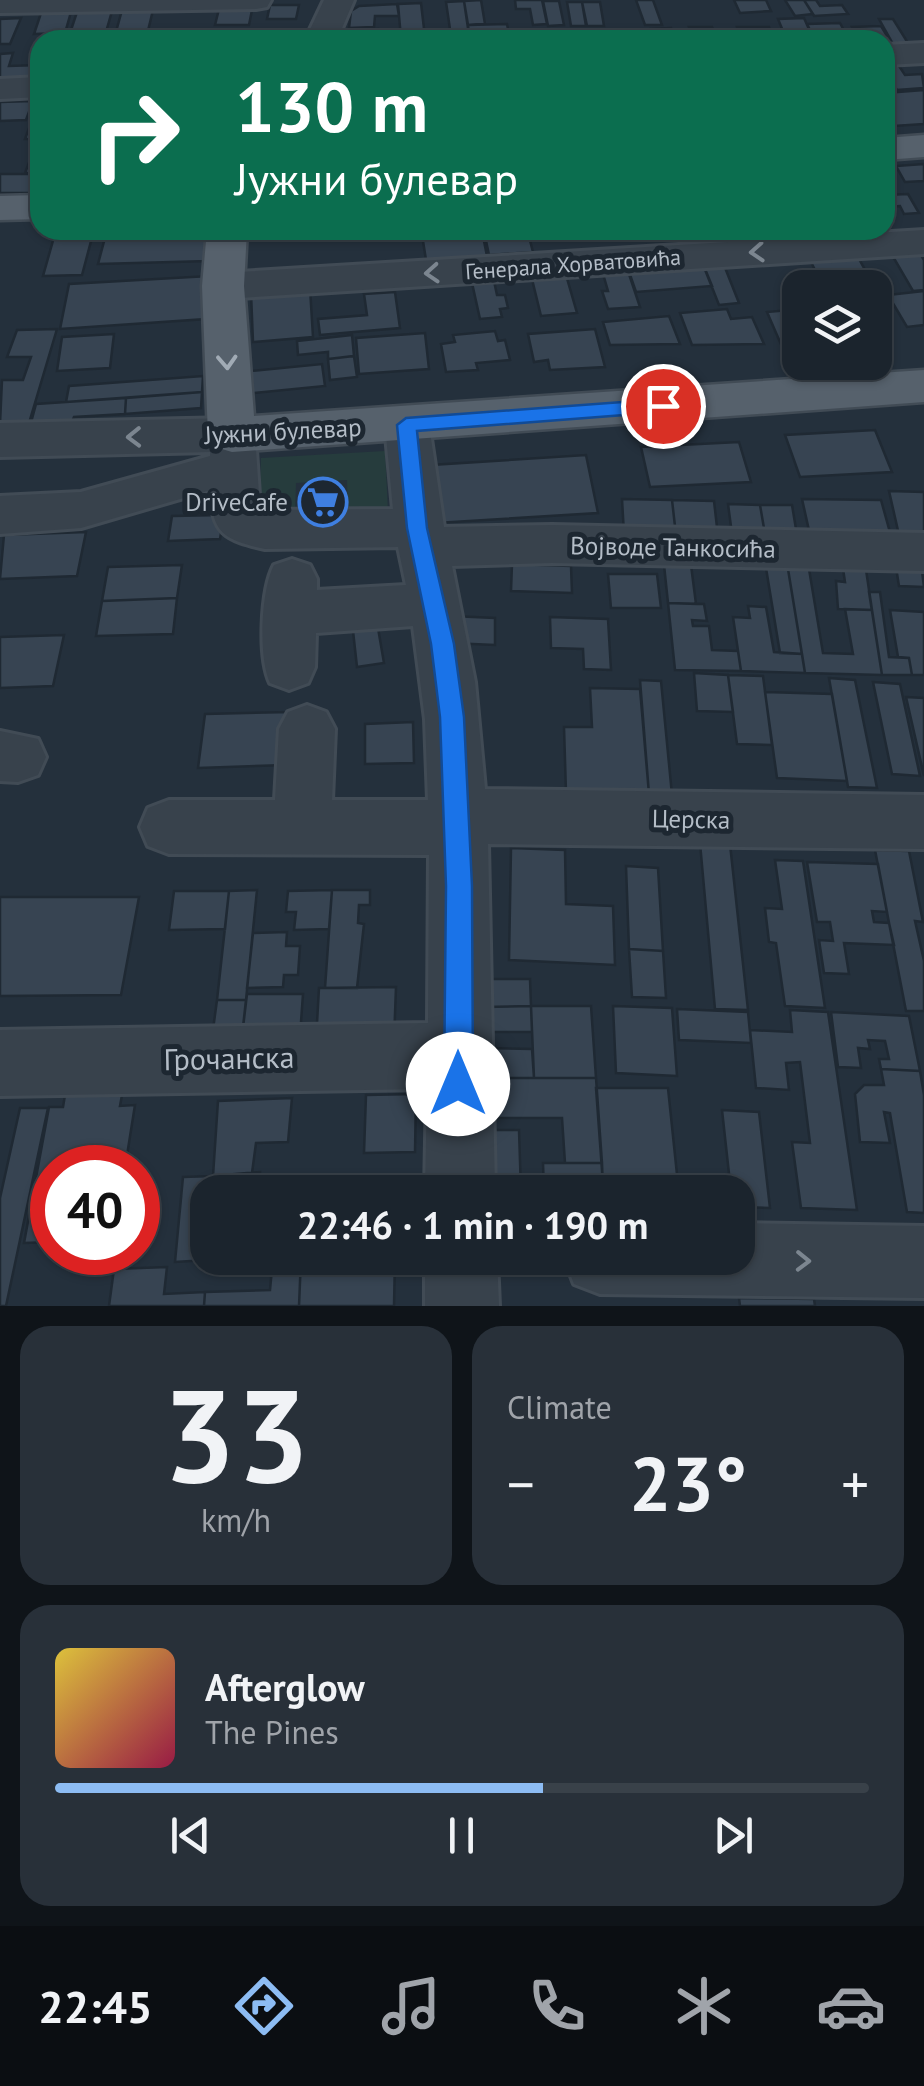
<!DOCTYPE html>
<meta charset="utf-8">
<style>
:root{--surface:#1b242d;--page:#283039;--text:#f1f3f6;--muted:#a0a4aa;--line:#394149;--accent:#8dbcf3}
body{margin:0;font-family:"PT Sans",sans-serif;background:var(--page);color:var(--text);height:100vh;display:flex;flex-direction:column;font-size:38px;white-space:nowrap}
*{box-sizing:border-box;margin:0}
p{font-size:32px;color:var(--muted)}
.icon{flex:none;width:55px;height:55px;fill:none;stroke:currentColor;stroke-width:2;stroke-linecap:round;stroke-linejoin:round}
.map{position:relative;height:1306px;overflow:hidden}
.side{display:flex;flex-direction:column;gap:20px;padding:20px;background:#0f1419;flex:1}
.side>*{flex:none}
.banner{position:absolute;left:30px;top:30px;width:865px;height:210px;border-radius:30px;box-shadow:0 2px 8px #0004,0 0 0 2px var(--line);background:#0b6e4f;color:#fff;overflow:hidden}
.fabs{position:absolute;left:782px;top:270px;display:grid;gap:20px}
.fabs a{display:grid;place-items:center;width:110px;height:110px;border-radius:20px;background:var(--surface);box-shadow:0 2px 8px #0004,0 0 0 2px var(--line);font-size:50px}
.speed{position:absolute;left:30px;top:1145px;display:flex;gap:20px;font-size:50px;font-weight:700;text-align:center}
.speed>*{display:grid;place-content:center;width:130px;height:130px;border-radius:50%;background:var(--surface);box-shadow:0 2px 8px #0004,0 0 0 2px var(--line);line-height:1}
.speed .limit{border:15px solid #d22;background:#fff;color:#111}
.pin{position:absolute;display:grid;place-items:center;width:85px;height:85px;color:#fff;margin:-42px;border:5px solid #fff;border-radius:50%;box-shadow:0 2px 10px #0007}
.me{position:absolute;width:110px;margin:-55px;rotate:0deg;stroke-linejoin:round;filter:drop-shadow(0 0 8px #0008)}
.turn{display:flex;align-items:center;gap:35px;height:210px;padding:0 40px;font-size:45px}
.turn .icon{width:130px;height:130px;stroke-width:2.5}
.turn b{display:block;font-size:70px;line-height:85px}
.big{font-size:75px;font-weight:800;line-height:1.1}
.side .tile{flex:1;display:flex;flex-direction:column;justify-content:center;gap:15px;min-width:0;padding:0 35px;border-radius:30px;background:var(--page)}
.side .dial{align-items:center;gap:0}
.dial b{font-size:130px;line-height:1}
.song{display:flex;align-items:center;gap:30px}
.cover{width:120px;height:120px;border-radius:15px;background:linear-gradient(135deg,hsl(50 70% 55%),hsl(340 70% 35%))}
.played{height:10px;border-radius:5px;background:linear-gradient(90deg,var(--accent) 60%,var(--line) 60%)}
.keys{display:flex;justify-content:space-around;direction:ltr}
.heat{display:flex;justify-content:space-between;align-items:center;font-size:55px;direction:ltr}
.side .tiles{flex:1;display:grid;gap:20px;grid-template-columns:1fr 1fr}
.tile:last-child{grid-column:span 2}
.trip{position:absolute;left:190px;top:1175px;width:565px;height:100px;border-radius:30px;background:var(--surface);box-shadow:0 2px 8px #0004,0 0 0 2px var(--line);font-weight:800;line-height:100px;text-align:center}
.tab-bar{display:flex;height:160px;justify-content:space-around;align-items:center;background:#0b0e12;color:var(--muted)}
.tab-bar .icon{width:70px;height:70px}
.tab-bar .on{color:var(--accent)}
.tab-bar b{font-size:45px;color:var(--text)}
.map>svg:first-child{display:block}
.green{fill:#263c3d}
.building{fill:#374452;stroke:#1f2933;stroke-width:2.5}
.lines{fill:none;stroke-linecap:round;stroke-linejoin:round}
.minor-casing{stroke:#414b55;stroke-width:6}
.major-casing{stroke:#414b55;stroke-width:5}
.minor{fill:#38424c;fill-rule:evenodd}
.major{fill:#56616c;fill-rule:evenodd}
.oneway{stroke:#7c8690}
.oneway2{stroke:#a1abb5}
.route{fill:#1a73e8;stroke:#114b97;stroke-width:2.5}
.labels{text-anchor:middle;stroke-width:10;stroke-linejoin:round;paint-order:stroke}
.far-street-label{font-size:22px;fill:#b4bdc7;stroke:#1d2731}
.street-label{font-size:25px;fill:#b4bdc7;stroke:#1d2731}
.poi-label{font-size:25px;fill:#b4bdc7;stroke:#1d2731;text-anchor:end}
.near-street-label{font-size:30px;fill:#b4bdc7;stroke:#1d2731}
</style>
<div class="map">
<svg width="924" height="1306" viewBox="0 0 924 1306">
<rect width="100%" height="100%" fill="#24303c"/>
<path class="green" d="M385,451L388,511L348,514L347,480L296,483L295,517L259,519L261,458Z"/>
<path class="building" d="M481,0L485,24L468,25L464,1Z
M515,0H542L547,24L533,25L530,9H516Z
M636,0H653L662,25H645Z
M734,0H766L771,11L740,13Z
M785,0H804L813,14L795,16Z
M804,0H816L820,6L842,5L848,14L814,16Z
M464,1L469,35L451,36L446,2Z
M543,1H559L564,25L548,26Z
M567,2H582L586,26H571Z
M582,2H600L604,26H587Z
M421,3L425,37L401,38L398,4Z
M397,4L399,16H375L374,27L349,28L351,11L359,6Z
M220,5H253L249,25H215Z
M270,5H299L296,19H267Z
M122,10H153L146,39H114Z
M112,11L106,32L70,33L77,12Z
M71,12L65,33L34,34L41,13Z
M21,18L10,44H0V19Z
M804,18L812,36H785L778,19Z
M879,19H893L908,43L893,44Z
M840,23L849,40H815L807,24Z
M507,24L509,34L469,35L468,25Z
M881,26L892,44L859,40L852,27Z
M689,27H712L718,40H694Z
M737,27H769L773,40H741Z
M671,28L675,38L682,40H655L651,29Z
M378,29L379,37L343,38L344,30Z
M13,53L9,66L40,65V78L0,85V54Z
M885,60H895L905,75L922,74L924,88L897,90L885,71Z
M924,90V124L894,126L885,112V93Z
M40,99V139H25Z
M33,101L26,120L0,121V102Z
M38,140L40,173H25Z
M924,164V181L905,182L896,166Z
M0,174H40L37,193H0Z
M908,194L919,213L904,214L900,206L885,207V195Z
M56,230H94L82,275L43,276Z
M107,230H195L212,240L209,261L98,264Z
M266,230H316V233L267,239Z
M687,230H713L718,242L692,244Z
M714,230H743L747,240L719,242Z
M760,230H794L798,237L765,240Z
M482,231L488,261L427,266L422,235Z
M528,233L533,252L489,255L485,236Z
M915,245L924,260V290L913,291L888,248Z
M853,248L875,288H817L812,277L818,276L811,262L821,261L815,251Z
M722,260L739,303L719,305L702,262Z
M703,264L712,286L636,292L628,269Z
M626,265L640,307L608,309L602,291H608L601,267Z
M564,268L577,313L541,316L530,271Z
M209,276L206,319L60,329L69,284Z
M494,281L497,295H505L508,308L500,309L502,317L480,319L472,283Z
M310,288L313,337L253,342L251,293Z
M924,291V325L907,327L888,295Z
M395,292L400,328L320,335L318,319L367,315L364,294Z
M727,309L731,319L752,317L764,344L692,345L680,313Z
M800,309V348L783,349L767,312Z
M669,316L680,344L610,345L603,322Z
M57,329L29,423L0,424L2,380H23L31,357H7L17,330Z
M595,329L605,367L550,370L548,360L534,362L528,334Z
M495,331L498,341L505,340L510,360L476,363L478,370L446,372L441,344L455,342L453,335Z
M425,333L429,369L359,374L356,338Z
M114,334L110,368L57,371L62,337Z
M352,335L354,356L328,359V352L298,355L297,341Z
M354,356L357,377L330,380L328,359Z
M322,364L325,386L253,393L251,371Z
M203,376L202,392L66,402L69,386Z
M202,392L201,408L125,414L126,398Z
M126,398L125,414L74,417L69,429L29,430L36,404Z
M875,430L892,472L800,477L785,435Z
M739,442L751,482L650,487L641,447Z
M586,455L598,513L436,523L431,465Z
M341,490V511L306,514V492Z
M889,491L924,492V535H899Z
M622,499L672,500L676,535L624,534Z
M802,499L881,500L891,536L810,535Z
M672,500L714,501L718,536L676,535Z
M728,504L760,505L765,534H732Z
M760,505H792L797,535L765,534Z
M224,515L220,539L168,541L172,516Z
M86,532L77,576L0,579L4,535Z
M895,561L921,563L924,587L899,586Z
M765,562L787,563L802,654L780,653Z
M842,562L865,563L872,610L838,609L836,581L845,582Z
M787,563H808L823,653L853,654L845,609L872,610L882,675L805,673Z
M512,564L571,566L572,593L511,591Z
M182,565L177,598L102,601L108,567Z
M664,565H691L696,604L668,603Z
M608,574H657L661,608H611Z
M869,592H880L889,657L909,658L912,675H882Z
M177,598L173,634L96,636L102,601Z
M668,603L704,604L707,621L692,620L693,626H709L712,650L738,651L741,671L675,670Z
M748,606L766,607L774,652L802,654L805,673L741,671L733,617L750,618Z
M890,610L924,612V675H912L909,658L898,657Z
M451,616L495,618V645L450,643Z
M550,617L608,619L611,670L584,669L583,649L551,648Z
M378,628L384,663L357,667L353,631Z
M64,635L53,686L0,688V637Z
M694,673L728,675L733,712L697,711Z
M728,675L763,676L772,745L737,744Z
M829,678L855,680L877,788L848,787Z
M640,680L661,681L672,795L649,794Z
M873,682L900,684L920,776L892,774Z
M590,688L640,689L649,794L566,793L564,727H592Z
M765,692L832,694L847,781L777,778Z
M906,697L924,698V776Z
M291,712L287,765L198,768L205,714Z
M413,722L414,763L365,764V724Z
M700,843L730,844L748,1010L715,1009Z
M511,848L565,850L566,904L613,906L615,965L509,960Z
M875,850L909,851L923,922L915,921L924,961V1011H906Z
M775,860L803,861L825,1008L785,1006L776,943L769,942L765,908L782,909Z
M807,862L878,864L887,912L872,911L874,922L889,923L894,945L844,943L849,974L824,973L819,940L833,941L830,922H817Z
M626,866L658,868L663,951L629,949Z
M257,890L246,1000H217L229,891Z
M332,890H370V905H359L358,923L364,924L357,988H325Z
M332,890L329,929L294,930L296,912H286L288,891Z
M174,891H229L225,929L169,930Z
M0,897H139L121,995L0,996Z
M287,932L286,946H300L298,975H284L283,987L247,988L253,933Z
M629,949L663,951L666,998L632,997Z
M484,979H530L531,1006L484,1007Z
M396,987L394,1041H316L319,988Z
M247,994H303L300,1036H242Z
M217,1000H246L242,1036L212,1037Z
M531,1006H591L596,1078H534Z
M531,1006L532,1032H484V1007Z
M613,1006L672,1008L677,1076L616,1073Z
M677,1009L748,1012L751,1043L679,1040Z
M790,1010L828,1012L857,1210L801,1208L792,1142L810,1143L800,1062L786,1063L789,1090L756,1088L750,1030L792,1032Z
M831,1012L909,1016L920,1071L881,1069L879,1059H889L885,1041L868,1040L870,1049L858,1048L861,1068L838,1067Z
M485,1048L532,1049L534,1078H485Z
M881,1069L920,1071L924,1095V1213L907,1212L890,1113L884,1112L890,1143L860,1142L855,1094L864,1085H884Z
M485,1078H596L602,1163H565L562,1118H486Z
M596,1088H668L678,1184H603Z
M416,1094L415,1152L364,1153L366,1095Z
M65,1095H122L120,1106L135,1105L125,1168H52V1242L24,1243L49,1107H63Z
M292,1098L288,1142L256,1143L252,1173L213,1176L218,1101Z
M20,1108H48L6,1306H0V1198Z
M722,1110L759,1112L770,1208L738,1207V1192H731Z
M489,1130H519L521,1192H491Z
M543,1163H602L603,1192H544Z
M260,1172L259,1192H212L213,1176Z
M213,1176L212,1192H208L207,1260L175,1262L183,1177Z
M273,1258H301L299,1306H204L205,1292L270,1290Z
M301,1258H395L394,1306H299Z
M167,1267L164,1294L205,1292L204,1306H109L114,1269Z
M739,1298L814,1299L815,1306H740Z"/>
<g class="lines">
<g class="minor-casing">
<path id="minor" d="M0,0H271L267,7L256,9L0,13Z
M324,0H354L337,40H305Z
M924,43V63L885,65V45Z
M40,77V97L0,99V79Z
M924,230V254L223,299L209,295L203,286L209,277L223,273Z
M407,409L423,413L429,425L444,527L552,525L924,533V571L552,563L452,566L475,682L485,789L924,795V849L488,844L495,1192H425L427,1089L0,1096V1030L428,1023L429,855L169,854L148,846L140,827L148,808L169,800H275L279,729L288,712L307,705L326,712L335,729L332,800H428L425,719L413,626L316,633L315,667L308,683L289,690L270,683C258,657 261,590 274,565L292,559L310,565L317,579V590L406,585L398,547L265,549C225,540 211,534 211,490L81,528L0,534V496L81,492L210,456V452L0,457V423L232,418L248,423L255,435L260,510L393,509L385,425L391,413Z
M0,731L38,739L46,757L38,775L18,782L0,781Z
M738,1223L924,1226V1298L600,1294L574,1284L564,1258H738Z
M425,1258H497L499,1306H425Z"/>
</g>
<g class="major-casing">
<path id="major" d="M924,135V157L885,160V138Z
M40,195V219L0,220V196Z
M207,230H247L244,286L254,416L924,370V402L232,452L215,447L208,435L202,286Z"/>
</g>
<use href="#minor" class="minor"/>
<use href="#major" class="major"/>
</g>
<defs><path id="oneway-chevron" d="M-2-3.5L2.5 0L-2 3.5" fill="none" stroke-width="1.6" stroke-linecap="round" stroke-linejoin="round" transform="scale(2.5)"/></defs>
<g class="oneway">
<use href="#oneway-chevron" transform="translate(757 252) rotate(176)"/>
<use href="#oneway-chevron" transform="translate(432 273) rotate(176)"/>
<use href="#oneway-chevron" transform="translate(134 437) rotate(179)"/>
<use href="#oneway-chevron" transform="translate(803 1261) rotate(1)"/>
</g>
<use class="oneway2" href="#oneway-chevron" transform="translate(227 362) rotate(87)"/>
<path class="route" d="M663,399L673,406L663,412L417,431L427,528L454,644L464,717L472,886L473,1084L469,1094L458,1098L448,1094L444,1084L446,886L440,717L431,644L407,528L397,425L406,418Z"/>
<defs>
<g id="supermarket-ring" transform="scale(2.5)"><circle r="9.5" fill="#1d2731" stroke="#3f7fe0" stroke-width="1.5"/><path d="M-6-5.5h2.5l.6 2H6L4.5 2H-2.5L-4.4-4H-6ZM-1.5 3.2a1.3 1.3 0 1 0 .1 0ZM3 3.2a1.3 1.3 0 1 0 .1 0Z" fill="#3f7fe0"/></g>
</defs>
<g fill-rule="evenodd">
<use href="#supermarket-ring" x="323" y="502"/>
</g>
<g class="labels">
<g class="far-street-label">
<text transform="translate(573 264) rotate(-4)" y="8">Генерала Хорватовића</text>
</g>
<g class="street-label">
<text transform="translate(283 431) rotate(-3)" y="9">Јужни булевар</text>
<text transform="translate(673 547) rotate(1)" y="9">Војводе Танкосића</text>
<text transform="translate(691 819) rotate(1)" y="9">Церска</text>
</g>
<g class="poi-label">
<text x="288" y="511">DriveCafe</text>
</g>
<g class="near-street-label">
<text transform="translate(229 1059) rotate(-1)" y="10">Грочанска</text>
</g>
</g>
</svg>
<div class="fabs">
<a><svg class="icon" aria-label="layers" viewBox="0 0 24 24"><path d="M12 4l9 5-9 5-9-5zM3 14l9 5 9-5"/></svg></a>
</div>
<div class="speed"><div class="limit">40</div></div>
<div class="pin" style="left:663px;top:406px;background:#d93025"><svg class="icon" aria-label="arrive" viewBox="0 0 24 24"><path d="M6 21V4h12l-3 4 3 4H6"/></svg></div>
<svg class="me" style="left:458px;top:1084px" viewBox="-20 -20 40 40"><circle r="19" fill="#fff"/><path d="M0-13L10 11 0 6-10 11z" fill="#1a73e8"/></svg>
<div class="trip">22:46 · 1 min · 190 m</div>
<div class="banner">
<div class="turn"><svg class="icon" aria-label="right" viewBox="0 0 24 24"><path d="M7 20v-9h11M14 6l5 5-5 5"/></svg><div><b>130 m</b>Јужни булевар</div></div>
</div>
</div>
<section class="side">
<div class="tiles">
<div class="tile dial"><b>33</b><p>km/h</p></div>
<div class="tile"><p>Climate</p>
<div class="heat"><a>−</a><b class="big">23°</b><a>+</a></div>
</div>
<div class="tile">
<div class="song"><i class="cover"></i><div><b>Afterglow</b><p>The Pines</p></div></div>
<div class="played"></div>
<div class="keys"><svg class="icon" aria-label="previous" viewBox="0 0 24 24"><path d="M18 5L8 12l10 7zM5 5v14"/></svg><svg class="icon" aria-label="pause" viewBox="0 0 24 24"><path d="M8 5v14M16 5v14"/></svg><svg class="icon" aria-label="next" viewBox="0 0 24 24"><path d="M6 5l10 7-10 7zM19 5v14"/></svg></div>
</div>
</div>
</section>
<nav class="tab-bar">
<b>22:45</b>
<svg class="icon on" aria-label="directions" viewBox="0 0 24 24"><path d="M12 3l9 9-9 9-9-9zM9 14v-3h6M13 9l2 2-2 2"/></svg>
<svg class="icon" aria-label="music" viewBox="0 0 24 24"><path d="M9 18V5l10-2v13"/><circle cx="6" cy="18" r="3"/><circle cx="16" cy="16" r="3"/></svg>
<svg class="icon" aria-label="phone" viewBox="0 0 24 24"><path d="M5 4h4l2 5-3 2q2 4 5 5l2-3 5 2v4C11 20 4 13 5 4z"/></svg>
<svg class="icon" aria-label="climate" viewBox="0 0 24 24"><path d="M12 3v18M4 7l16 10M4 17L20 7"/></svg>
<svg class="icon" aria-label="car" viewBox="0 0 24 24"><path d="M5 17H2v-5l4-1 3-4h7l3 4 3 1v5h-3M9 17h6M6 11h13"/><circle cx="7" cy="17" r="2"/><circle cx="17" cy="17" r="2"/></svg>
</nav>
